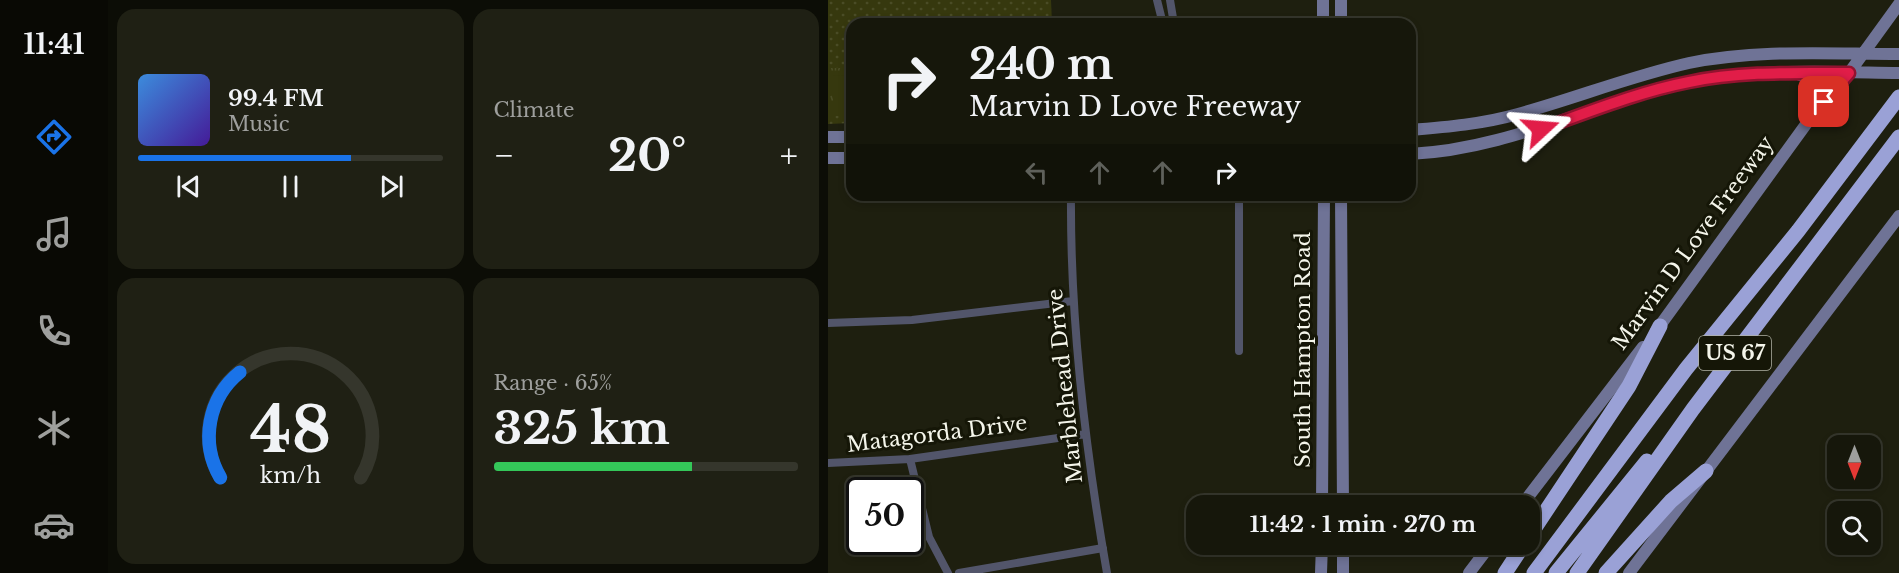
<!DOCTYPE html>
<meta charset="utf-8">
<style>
:root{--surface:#16170b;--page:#1f2014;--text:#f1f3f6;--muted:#9e9f9d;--line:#35362c;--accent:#1a73e8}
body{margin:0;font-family:"Libre Baskerville",serif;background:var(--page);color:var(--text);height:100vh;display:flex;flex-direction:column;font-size:22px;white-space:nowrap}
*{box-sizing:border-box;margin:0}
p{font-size:20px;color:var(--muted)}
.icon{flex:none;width:33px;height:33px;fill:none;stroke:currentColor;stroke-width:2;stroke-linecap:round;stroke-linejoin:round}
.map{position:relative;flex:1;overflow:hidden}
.panel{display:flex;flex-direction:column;gap:9px;padding:9px;background:#0c0d06;width:720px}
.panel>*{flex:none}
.guide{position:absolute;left:18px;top:18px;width:570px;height:183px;border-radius:18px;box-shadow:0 3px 9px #0003,0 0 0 2px var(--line);background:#16170b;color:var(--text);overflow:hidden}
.needle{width:39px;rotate:180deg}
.controls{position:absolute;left:999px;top:435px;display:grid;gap:12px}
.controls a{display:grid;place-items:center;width:54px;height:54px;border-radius:12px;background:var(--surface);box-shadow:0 3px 9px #0003,0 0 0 2px var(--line);font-size:30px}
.speed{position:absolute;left:18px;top:477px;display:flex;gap:12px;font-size:30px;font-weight:700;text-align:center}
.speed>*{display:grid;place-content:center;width:78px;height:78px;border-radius:50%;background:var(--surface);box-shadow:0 3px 9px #0003,0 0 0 2px var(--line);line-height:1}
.speed .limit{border:3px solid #111;border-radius:9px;background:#fff;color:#111}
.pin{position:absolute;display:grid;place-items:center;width:51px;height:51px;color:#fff;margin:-26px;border-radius:12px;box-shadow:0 3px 9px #0006}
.me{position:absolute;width:66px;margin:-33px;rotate:71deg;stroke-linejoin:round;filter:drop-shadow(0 0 4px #0008)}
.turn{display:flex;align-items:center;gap:21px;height:126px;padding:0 24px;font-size:27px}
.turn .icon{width:78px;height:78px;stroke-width:2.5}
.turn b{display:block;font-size:42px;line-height:51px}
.lanes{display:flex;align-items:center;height:57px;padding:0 24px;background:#0003;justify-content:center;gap:30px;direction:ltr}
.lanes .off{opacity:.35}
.big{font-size:45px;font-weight:800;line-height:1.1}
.panel .card{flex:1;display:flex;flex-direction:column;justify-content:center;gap:9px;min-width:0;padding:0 21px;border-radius:18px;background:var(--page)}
.panel .dial{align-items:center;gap:0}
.dial svg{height:156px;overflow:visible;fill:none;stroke:var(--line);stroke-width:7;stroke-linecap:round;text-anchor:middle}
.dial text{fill:var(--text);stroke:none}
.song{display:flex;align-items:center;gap:18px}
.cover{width:72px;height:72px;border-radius:9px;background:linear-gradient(135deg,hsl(210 70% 55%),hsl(260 70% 35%))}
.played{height:6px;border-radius:3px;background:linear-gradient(90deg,var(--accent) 70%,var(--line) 70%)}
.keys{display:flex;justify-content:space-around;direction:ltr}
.heat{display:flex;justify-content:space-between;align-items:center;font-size:33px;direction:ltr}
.charge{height:9px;border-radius:4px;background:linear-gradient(90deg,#34c759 65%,var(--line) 0)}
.panel .tiles{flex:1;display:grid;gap:9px;grid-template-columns:repeat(2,1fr)}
.trip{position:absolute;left:358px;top:495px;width:354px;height:60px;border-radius:18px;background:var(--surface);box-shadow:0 3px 9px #0003,0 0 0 2px var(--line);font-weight:800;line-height:60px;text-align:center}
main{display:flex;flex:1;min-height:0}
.menu{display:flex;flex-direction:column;width:108px;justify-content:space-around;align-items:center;background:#090904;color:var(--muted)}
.menu .icon{width:42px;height:42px}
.menu .on{color:var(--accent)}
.menu b{font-size:27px;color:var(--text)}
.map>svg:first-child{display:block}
.grass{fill:url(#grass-dots)}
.park{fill:url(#park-tufts)}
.pitch{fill:#36380e}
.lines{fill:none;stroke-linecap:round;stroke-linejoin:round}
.street{stroke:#52556a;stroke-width:8}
.secondary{stroke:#6f7396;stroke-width:12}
.highway{stroke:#9aa1d6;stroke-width:15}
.route-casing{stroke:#92132f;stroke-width:15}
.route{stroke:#e11d48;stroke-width:10}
.labels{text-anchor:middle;stroke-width:6;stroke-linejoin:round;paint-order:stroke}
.shield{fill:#151607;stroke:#b1b2a6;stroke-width:1.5}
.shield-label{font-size:20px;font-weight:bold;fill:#f4f5ea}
.street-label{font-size:21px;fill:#f4f5ea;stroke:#151607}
</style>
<main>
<nav class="menu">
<b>11:41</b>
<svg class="icon on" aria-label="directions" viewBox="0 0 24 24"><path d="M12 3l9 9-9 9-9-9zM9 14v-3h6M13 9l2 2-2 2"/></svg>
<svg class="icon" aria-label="music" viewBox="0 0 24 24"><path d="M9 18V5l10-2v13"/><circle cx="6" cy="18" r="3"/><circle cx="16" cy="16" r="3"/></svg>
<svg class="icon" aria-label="phone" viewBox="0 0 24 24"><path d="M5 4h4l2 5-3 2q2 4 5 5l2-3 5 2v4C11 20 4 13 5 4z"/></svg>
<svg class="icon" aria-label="climate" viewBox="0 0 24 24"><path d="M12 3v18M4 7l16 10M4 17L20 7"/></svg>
<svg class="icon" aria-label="car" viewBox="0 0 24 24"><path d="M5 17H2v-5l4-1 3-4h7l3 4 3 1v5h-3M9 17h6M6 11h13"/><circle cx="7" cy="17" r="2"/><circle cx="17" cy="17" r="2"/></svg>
</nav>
<section class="panel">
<div class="tiles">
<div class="card">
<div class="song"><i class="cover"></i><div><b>99.4 FM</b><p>Music</p></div></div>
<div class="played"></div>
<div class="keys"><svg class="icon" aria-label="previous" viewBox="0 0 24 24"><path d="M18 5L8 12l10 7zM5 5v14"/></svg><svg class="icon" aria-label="pause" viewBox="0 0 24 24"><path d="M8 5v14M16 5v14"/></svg><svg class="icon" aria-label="next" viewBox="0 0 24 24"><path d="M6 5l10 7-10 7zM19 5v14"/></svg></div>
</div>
<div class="card"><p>Climate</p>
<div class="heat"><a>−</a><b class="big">20°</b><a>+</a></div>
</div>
<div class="card dial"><svg viewBox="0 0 100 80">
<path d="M14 69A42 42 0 1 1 86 69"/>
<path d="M14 69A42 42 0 0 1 24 15" stroke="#1a73e8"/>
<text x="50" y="56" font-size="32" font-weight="700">48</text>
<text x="50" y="72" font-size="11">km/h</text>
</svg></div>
<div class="card"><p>Range · 65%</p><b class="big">325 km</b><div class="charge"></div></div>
</div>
</section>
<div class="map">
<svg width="1071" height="573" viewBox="0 0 1071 573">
<defs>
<pattern id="grass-dots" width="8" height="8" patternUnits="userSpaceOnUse" patternTransform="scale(1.5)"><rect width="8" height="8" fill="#36380e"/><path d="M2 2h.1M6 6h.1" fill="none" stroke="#4a4c26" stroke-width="1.8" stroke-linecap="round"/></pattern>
<pattern id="park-tufts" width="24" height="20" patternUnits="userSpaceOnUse" patternTransform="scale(1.5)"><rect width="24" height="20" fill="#36380e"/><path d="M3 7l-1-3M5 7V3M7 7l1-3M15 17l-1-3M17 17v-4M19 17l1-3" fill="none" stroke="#4a4c26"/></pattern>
</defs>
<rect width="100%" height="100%" fill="#1e1f0f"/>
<path class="grass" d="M0,0H223L224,24H24V123L0,124Z"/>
<path class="park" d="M0,68H24V116H0Z"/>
<path class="pitch" d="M20,75V107H5V76Z"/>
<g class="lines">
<path class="street" d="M329,0L335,24
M342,0L346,24
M243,195C242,322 257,448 279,573
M0,323L84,320L245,301
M411,351V195
M82,459L101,537L120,573
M0,463L82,459L258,434
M131,573L275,548"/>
<path class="secondary" d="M495,24V0
M513,24V0
M972,75C991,79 989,99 984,115
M582,130C619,127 655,124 690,114C748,98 803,76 861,63C930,49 1002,54 1071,54
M0,137H24
M582,154C673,150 754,109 840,87C914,67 996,72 1071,73
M0,158H24
M513,195L515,506
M828,331L984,116L1021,73L1071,4
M494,506L496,195
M693,506L815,347
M515,544V573
M493,573L494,544
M641,573L663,544
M801,573L1071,216"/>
<path class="highway" d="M702,535L801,386L832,326
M677,573L696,544
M706,573L858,369L970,231L1071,97
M728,573L819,461
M749,573L865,409L1071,137
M778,573L843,501L878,471"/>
</g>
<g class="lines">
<g class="route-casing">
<path id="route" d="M713,129C761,112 810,92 861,82C912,71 968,73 1021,73L996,102"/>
</g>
<use href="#route" class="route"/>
</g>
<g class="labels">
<rect class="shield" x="871" y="336" width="72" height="34" rx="4.5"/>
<g class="shield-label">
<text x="907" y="360">US 67</text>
</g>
<g class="street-label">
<text transform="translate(865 243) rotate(-54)" y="7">Marvin D Love Freeway</text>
<text transform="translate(475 350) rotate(-90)" y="7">South Hampton Road</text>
<text transform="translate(237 386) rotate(-96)" y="7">Marblehead Drive</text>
<text transform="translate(109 434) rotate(-7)" y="7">Matagorda Drive</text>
</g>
</g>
</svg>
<div class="controls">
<a><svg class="needle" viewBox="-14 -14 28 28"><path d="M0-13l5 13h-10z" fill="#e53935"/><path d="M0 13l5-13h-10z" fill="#9e9f9d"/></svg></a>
<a><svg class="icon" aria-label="search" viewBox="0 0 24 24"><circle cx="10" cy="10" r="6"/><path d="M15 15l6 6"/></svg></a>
</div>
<div class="speed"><div class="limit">50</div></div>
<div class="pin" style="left:996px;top:102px;background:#d93025"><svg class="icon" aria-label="arrive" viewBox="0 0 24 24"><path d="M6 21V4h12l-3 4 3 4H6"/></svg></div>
<svg class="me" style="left:713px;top:129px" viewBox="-20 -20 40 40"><path d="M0-17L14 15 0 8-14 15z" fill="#e11d48" stroke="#fff" stroke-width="4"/></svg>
<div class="trip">11:42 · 1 min · 270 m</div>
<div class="guide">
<div class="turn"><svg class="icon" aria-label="right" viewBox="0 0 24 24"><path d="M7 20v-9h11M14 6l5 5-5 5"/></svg><div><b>240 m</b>Marvin D Love Freeway</div></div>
<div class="lanes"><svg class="icon off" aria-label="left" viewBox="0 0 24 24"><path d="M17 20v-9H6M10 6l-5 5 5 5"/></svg><svg class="icon off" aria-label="ahead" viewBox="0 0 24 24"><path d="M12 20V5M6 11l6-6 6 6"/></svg><svg class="icon off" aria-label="ahead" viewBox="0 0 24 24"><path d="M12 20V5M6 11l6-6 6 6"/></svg><svg class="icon" aria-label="right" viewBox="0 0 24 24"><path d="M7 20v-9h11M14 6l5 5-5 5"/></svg></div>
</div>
</div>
</main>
